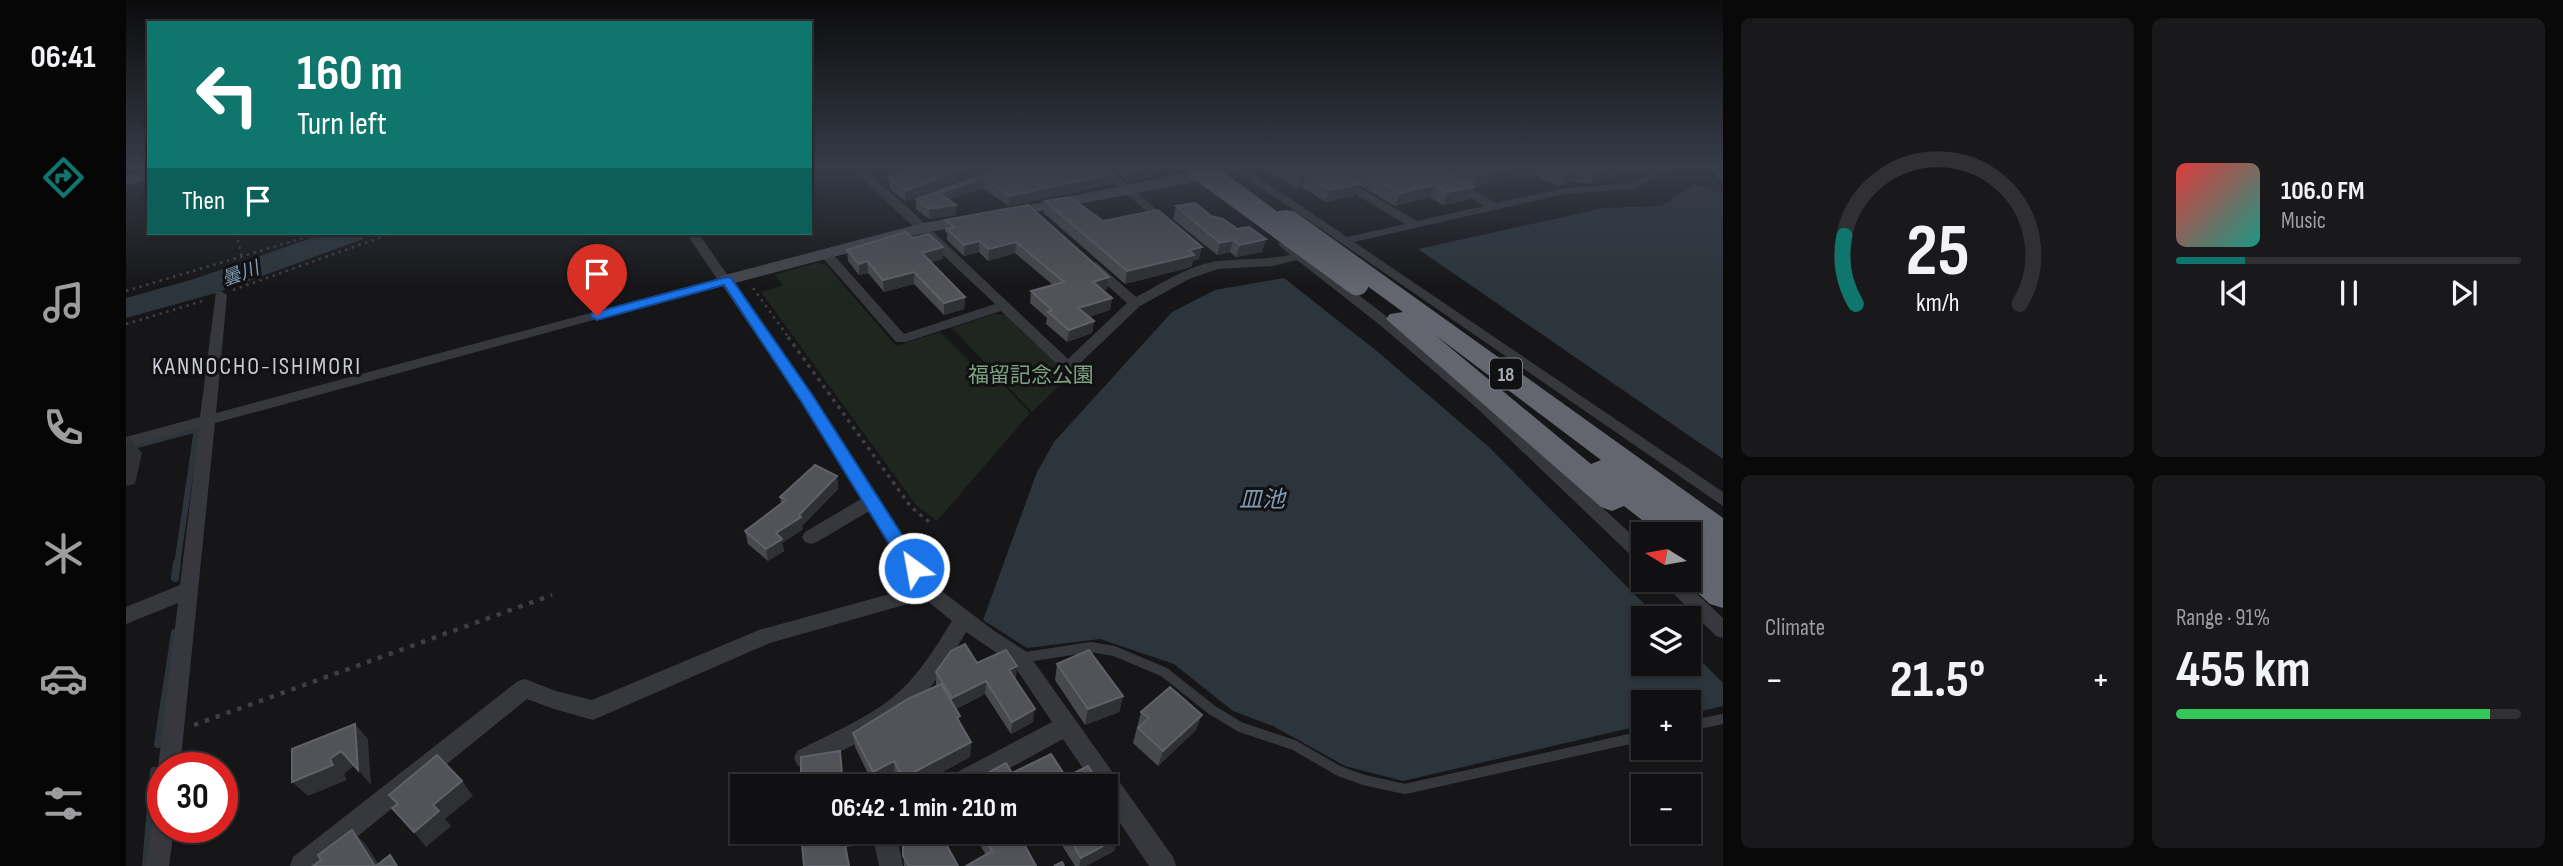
<!DOCTYPE html>
<meta charset="utf-8">
<style>
:root{--surface:#101012;--page:#19191b;--text:#f1f3f6;--muted:#9c9d9f;--line:#303032;--accent:#0f766e}
body{margin:0;font-family:"Sofia Sans Condensed","Noto Sans JP",sans-serif;background:var(--page);color:var(--text);height:100vh;display:flex;flex-direction:column;font-size:26px;white-space:nowrap}
*{box-sizing:border-box;margin:0}
p{font-size:23px;color:var(--muted)}
.icon{flex:none;width:38px;height:38px;fill:none;stroke:currentColor;stroke-width:2;stroke-linecap:round;stroke-linejoin:round}
.map{position:relative;flex:1;overflow:hidden}
.drawer{display:flex;flex-direction:column;gap:18px;padding:18px;background:#09090a;width:840px}
.drawer>*{flex:none}
.top-card{position:absolute;left:21px;top:21px;width:665px;height:214px;border-radius:0px;box-shadow:0 2px 5px #0004,0 0 0 2px var(--line);background:#0f766e;color:#fff;overflow:hidden}
.needle{width:46px;rotate:281deg}
.controls{position:absolute;left:1505px;top:522px;display:grid;gap:14px}
.controls a{display:grid;place-items:center;width:70px;height:70px;border-radius:0px;background:var(--surface);box-shadow:0 2px 5px #0004,0 0 0 2px var(--line);font-size:35px}
.speed{position:absolute;left:21px;top:752px;display:flex;gap:14px;font-size:35px;font-weight:700;text-align:center}
.speed>*{display:grid;place-content:center;width:91px;height:91px;border-radius:50%;background:var(--surface);box-shadow:0 2px 5px #0004,0 0 0 2px var(--line);line-height:1}
.speed .limit{border:10px solid #d22;background:#fff;color:#111}
.pin{position:absolute;display:grid;place-items:center;width:60px;height:60px;color:#fff;margin:-72px -30px;border-radius:50% 50% 50% 0;rotate:-45deg;box-shadow:0 0 7px #0007}
.pin .icon{rotate:45deg}
.me{position:absolute;width:77px;margin:-38px;rotate:328deg;stroke-linejoin:round;filter:drop-shadow(0 0 5px #0008)}
.turn{display:flex;align-items:center;gap:24px;height:147px;padding:0 35px;font-size:32px}
.turn .icon{width:91px;height:91px;stroke-width:2.5}
.turn b{display:block;font-size:49px;line-height:60px}
.then{display:flex;align-items:center;height:66px;padding:0 35px;background:#0003;gap:14px;font-size:26px}
.big{font-size:52px;font-weight:700;line-height:1.1}
.drawer .card{flex:1;display:flex;flex-direction:column;justify-content:center;gap:10px;min-width:0;padding:0 24px;border-radius:10px;background:var(--page)}
.drawer .dial{align-items:center;gap:0}
.dial svg{height:182px;overflow:visible;fill:none;stroke:var(--line);stroke-width:7;stroke-linecap:round;text-anchor:middle}
.dial text{fill:var(--text);stroke:none}
.song{display:flex;align-items:center;gap:21px}
.cover{width:84px;height:84px;border-radius:10px;background:linear-gradient(135deg,hsl(0 70% 55%),hsl(170 70% 35%))}
.played{height:7px;border-radius:4px;background:linear-gradient(90deg,var(--accent) 20%,var(--line) 20%)}
.keys{display:flex;justify-content:space-around;direction:ltr}
.heat{display:flex;justify-content:space-between;align-items:center;font-size:38px;direction:ltr}
.charge{height:10px;border-radius:5px;background:linear-gradient(90deg,#34c759 91%,var(--line) 0)}
.drawer .tiles{flex:1;display:grid;gap:18px;grid-template-columns:repeat(2,1fr)}
.trip{position:absolute;left:604px;top:774px;width:388px;height:70px;border-radius:0px;background:var(--surface);box-shadow:0 2px 5px #0004,0 0 0 2px var(--line);font-weight:700;line-height:70px;text-align:center}
main{display:flex;flex:1;min-height:0}
.dock{display:flex;flex-direction:column;width:126px;justify-content:space-around;align-items:center;background:#060607;color:var(--muted)}
.dock .icon{width:49px;height:49px}
.dock .active{color:var(--accent)}
.dock b{font-size:32px;color:var(--text)}
.map>svg:first-child{display:block}
.green{fill:#1e261f}
.water{fill:#2c353c}
.lines{fill:none;stroke-linecap:round;stroke-linejoin:round}
.stream-far1{stroke:#2c353c;stroke-width:6}
.stream{stroke:#2c353c;stroke-width:8}
.river{fill:#2c353c;fill-rule:evenodd}
.path-far2{stroke:#3d3f44;stroke-width:2.5;stroke-dasharray:2.5 4.5;stroke-linecap:butt}
.path-far1{stroke:#3d3f44;stroke-width:3.5;stroke-dasharray:3.5 5;stroke-linecap:butt}
.path{stroke:#3d3f44;stroke-width:4.5;stroke-dasharray:4.5 7;stroke-linecap:butt}
.lane{stroke:#37383d;stroke-width:10}
.street{fill:#37383d;fill-rule:evenodd}
.secondary{fill:#45474d;fill-rule:evenodd}
.highway{fill:#63666e;fill-rule:evenodd}
.highway-bridge{stroke:#63666e;stroke-width:23}
.wall{fill:#47494d}
.shaded-wall{fill:#2f3033}
.building{fill:#525359;stroke:#5f6168;stroke-width:2}
.route{fill:#1a73e8;stroke:#114b97;stroke-width:2}
.labels{text-anchor:middle;stroke-width:6;stroke-linejoin:round;paint-order:stroke}
.far-water-label{font-size:19px;font-style:italic;fill:#7f9bb3;stroke:#111113}
.shield{fill:#111113;stroke:#7b7e86;stroke-width:2}
.shield-label{font-size:19px;font-weight:bold;fill:#a8adb8}
.park-label{font-size:21px;fill:#7fa381;stroke:#111113}
.water-label{font-size:23px;font-style:italic;fill:#7f9bb3;stroke:#111113}
.quarter-label{font-size:24px;letter-spacing:2px;fill:#c9ccd4;stroke:#111113}
</style>
<main>
<nav class="dock">
<b>06:41</b>
<svg class="icon active" aria-label="directions" viewBox="0 0 24 24"><path d="M12 3l9 9-9 9-9-9zM9 14v-3h6M13 9l2 2-2 2"/></svg>
<svg class="icon" aria-label="music" viewBox="0 0 24 24"><path d="M9 18V5l10-2v13"/><circle cx="6" cy="18" r="3"/><circle cx="16" cy="16" r="3"/></svg>
<svg class="icon" aria-label="phone" viewBox="0 0 24 24"><path d="M5 4h4l2 5-3 2q2 4 5 5l2-3 5 2v4C11 20 4 13 5 4z"/></svg>
<svg class="icon" aria-label="climate" viewBox="0 0 24 24"><path d="M12 3v18M4 7l16 10M4 17L20 7"/></svg>
<svg class="icon" aria-label="car" viewBox="0 0 24 24"><path d="M5 17H2v-5l4-1 3-4h7l3 4 3 1v5h-3M9 17h6M6 11h13"/><circle cx="7" cy="17" r="2"/><circle cx="17" cy="17" r="2"/></svg>
<svg class="icon" aria-label="filters" viewBox="0 0 24 24"><path d="M4 7h16M4 17h16"/><circle cx="9" cy="7" r="2"/><circle cx="15" cy="17" r="2"/></svg>
</nav>
<div class="map">
<svg width="1597" height="866" viewBox="0 0 1597 866">
<rect width="100%" height="100%" fill="#161618"/>
<path class="green" d="M691,263L700,265L770,346L814,332L846,364L855,361L904,413L811,521L790,505L635,292L657,285L649,275Z
M868,314L879,315L943,376L906,412L826,328Z"/>
<path class="water" d="M1568,184L1597,193V459L1292,249L1478,208L1536,206Z
M1158,278L1252,352L1363,447L1532,618H1517V663H1563V649L1597,683V706L1563,714V702H1517V725L1277,781L1219,766L1147,726L1107,711L1048,664L974,639L901,648L857,620L911,472L928,442L1046,312L1089,290Z"/>
<g class="lines">
<path class="stream-far1" d="M0,448L71,429L51,565"/>
<path class="stream" d="M49,578L51,563
M32,744L49,633
M20,866L28,771"/>
<path class="river" d="M200,233H241L237,239L90,293L0,318V298L68,279Z"/>
<path class="path-far2" d="M110,233L116,258
M627,288L663,338
M107,290L267,233
M0,291L194,233
M0,324L80,300"/>
<path class="path-far1" d="M662,337L785,507L807,525"/>
<path class="path" d="M68,725L426,595"/>
<path class="lane" d="M894,658L965,647L988,651L1038,672L1086,710L1114,727L1168,745L1213,771L1238,780L1279,789L1517,736
M1563,726L1597,719"/>
<path class="street" d="M724,167H735L780,206L942,359L1001,303L962,268V262H970L1010,297C1035,284 1063,265 1092,261C1116,258 1140,260 1164,255L1152,244L1158,240L1162,241L1264,319L1362,403L1517,545V563L1511,561L1352,409L1254,325L1171,260L1147,266L1092,269L1063,279L1014,306L947,370H937L875,311L780,342H770L697,258V252H705L778,334L869,304Z
M970,167H981L1044,221V225H1036Z
M1105,167H1117L1221,237L1279,224L1184,167H1197L1291,221L1358,206L1292,167H1305L1370,203L1439,188L1504,183L1536,167H1550L1506,189L1439,194L1228,242L1597,492V506Z
M560,233H572L687,397L809,586L867,630L901,652L1047,857L1050,866H1023L980,802V786H969L937,739L851,786H817L820,778L926,722L887,664L840,632C824,660 807,689 782,711C754,734 719,749 687,765L679,769L671,765L668,758L671,751C703,734 738,720 766,698C792,677 809,648 826,621L799,599L644,643L467,720L428,709L401,699L195,866H164L167,857L392,681L399,679L430,691L466,700L633,630L789,587L743,511L691,542L685,544L679,542L676,537L679,532L735,499L676,402L596,285L89,423L54,768H37L35,776L32,768L52,603L0,624V607L54,585L73,428L0,447V437L74,417L90,292L95,291L101,295L90,413L591,279Z
M1533,579H1555L1597,618V638L1590,636Z
M37,807V828H48L43,866H19L29,811Z
M746,831H770L777,866H753Z"/>
<path class="secondary" d="M1086,167H1110L1108,170L1069,182L798,233L601,285L592,280L595,276L797,223L904,205Z
M23,170V180L0,185V175Z"/>
<path class="highway" d="M1160,210L1168,211L1597,518V608L1584,604L1556,579H1563V534H1534L1498,506L1486,511L1475,507L1260,319L1264,314L1277,312L1152,221L1149,216L1152,211ZM1309,335L1475,460L1465,464Z"/>
<path class="highway-bridge" d="M1071,167L1231,284"/>
</g>
<path class="wall" d="M985,167H1029L1027,177L1002,181Z
M1136,167H1313L1324,174L1327,167H1529L1516,173L1505,170L1464,183L1446,182L1433,186L1405,174L1348,187L1342,200L1317,205L1304,197L1269,206L1232,184L1227,196L1200,202L1176,187L1171,188Z
M1584,167H1597V184Z
M856,172L779,201L763,188V178Z
M861,173L986,184L883,206L857,188L823,199L830,205V215L803,219L790,209V199Z
M919,201L977,221L1073,259L1067,261L1065,267L999,284L918,213Z
M902,205L983,277L981,289L977,290L986,298L984,310L962,317L968,321L966,333L941,342L920,324L921,318L904,303L905,291L927,285L889,253L862,261L853,252L838,256L821,240V233L819,232V220Z
M1050,206L1085,216L1111,229L1136,252L1110,257L1104,252L1091,255L1047,219Z
M786,238L817,259L805,262L839,297L838,309L818,315L788,284L758,292L742,273L733,275L722,261L721,250Z
M711,476L712,489L676,526L677,529L656,543L658,551L642,561L622,544L619,531L655,503L654,497Z
M851,663L890,679H889L907,722L885,734L859,694L830,709L834,723L845,742L844,757L790,786H774L769,776L748,786L729,747L727,733L810,686V672Z
M931,664L997,696L993,712L959,725L929,680Z
M1015,712L1070,730L1032,766L1007,743Z
M886,773L940,777L975,786H859L860,774Z
M681,831H732L733,845L720,847L682,844Z
M785,831H822L815,835L832,866H778L777,844L785,839Z
M846,831H898L860,855Z
M927,831H980L992,838L988,851L960,866H949Z"/>
<path class="shaded-wall" d="M843,167H856V172L779,201V191Z
M1029,167L1027,177L1002,181L1004,171Z
M1388,167H1408L1405,174L1348,187L1342,200L1317,205L1322,192L1347,187L1353,175Z
M1483,167H1506L1505,170L1464,183L1470,171Z
M1519,167H1529L1516,173Z
M1452,170L1446,182L1433,186L1440,173Z
M987,174L986,184L883,206V196Z
M1180,175L1176,187L1171,188L1175,176Z
M858,178L857,188L813,203V193Z
M1232,184L1227,196L1200,202L1204,190Z
M1309,185L1304,197L1269,206L1274,193Z
M830,205V215L803,219V209Z
M1140,239L1136,252L1110,257L1114,245Z
M1107,240L1104,252L1091,255L1094,243Z
M853,241V252L838,256V245Z
M890,242L889,253L862,261L863,249Z
M817,247V259L797,265L796,253Z
M1076,247L1073,259L1067,261L1065,267L999,284L1001,271L1063,250Z
M741,261L742,273L733,275V264Z
M788,272V284L758,292L757,280Z
M983,277L981,289L965,294L967,282Z
M839,297L838,309L818,315V303Z
M986,298L984,310L951,320L952,308Z
M968,321L966,333L941,342L943,330Z
M3,437L16,453L9,484L0,486V447Z
M711,476L712,489L676,526L677,529L656,543L658,551L642,561L640,549L650,533L673,515Z
M891,666L890,679L881,683L883,670Z
M860,681L859,694L825,711L826,698Z
M997,696L993,712L959,725L962,709Z
M909,709L907,722L885,734L886,722Z
M1076,715L1070,730L1032,766L1037,751Z
M229,724L242,739L245,785L232,770Z
M845,742L844,757L790,786H777V778Z
M215,751L228,766L218,774L221,780L182,796L166,782L204,759Z
M768,761L769,776L748,786L747,772Z
M336,781L347,796L319,819L325,826L300,847L288,832L307,805Z
M226,830L240,845L254,866H249Z
M992,838L988,851L960,866H953L955,858Z"/>
<path class="building" d="M791,167H843L779,191L763,178Z
M882,167H979L987,174L883,196L858,178L813,193L830,205L803,209L790,199L861,173Z
M999,167H1027L1004,171Z
M1160,167H1203L1232,184L1204,190L1180,175L1175,176Z
M1228,167H1313L1348,187L1322,192L1309,185L1274,193Z
M1337,167H1388L1353,175Z
M1424,167H1483L1470,171L1452,170L1440,173Z
M944,197L977,221L1032,210L1076,247L1063,250L1068,255L1001,271L919,201Z
M1069,203L1085,216L1097,219L1111,229L1123,227L1140,239L1114,245L1107,240L1094,243L1050,206Z
M902,205L983,277L967,282L986,298L952,308L968,321L943,330L922,312L926,310L905,291L938,282L890,242L863,249L853,241L838,245L821,229L828,227L819,220Z
M780,232L786,238L803,234L817,247L796,253L839,297L818,303L788,272L757,280L741,261L733,264L721,250Z
M689,465L711,476L673,515L675,517L650,533L656,539L640,549L619,531L660,500L654,497Z
M839,644L851,663L880,650L891,666L883,670L909,709L886,722L860,681L826,698L810,672L825,651Z
M963,650L997,696L962,709L931,664Z
M815,684L834,716L831,718L845,742L777,778L768,761L747,772L727,733L782,699Z
M1044,687L1076,715L1037,751L1012,728L1023,718L1015,712Z
M229,724L232,770L215,751L204,759L207,765L166,782V749Z
M714,751L717,786H675V757Z
M925,754L940,777L962,766L975,786H867L860,774L880,763L886,773Z
M311,755L336,781L307,805L313,811L288,832L266,808L272,804L263,795Z
M980,819L992,838L955,858L939,831H980Z
M226,830L249,866H187L195,860L192,855Z
M681,831H732L717,834L723,866H678L676,845L682,844Z
M786,831H813L832,866H783L777,856V844L789,837Z
M855,831H891L910,866H840L866,851Z
M264,855L271,866H250Z
M936,862L938,866H928Z"/>
<linearGradient id="sky" x2="0" y2="1"><stop stop-color="#0c0c0d"/><stop offset="0.58" stop-color="#363c48"/><stop offset="1" stop-color="#363c48" stop-opacity="0"/></linearGradient>
<rect width="1597" height="288" fill="url(#sky)"/>
<path class="route" d="M601,277L605,278L687,396L794,563L797,568L794,573L788,576L781,573L675,401L598,285L471,320L464,316L466,313Z"/>
<g class="labels">
<g class="far-water-label">
<text transform="translate(114 273) rotate(-20)" y="7">曇川</text>
</g>
<rect class="shield" x="1364" y="358.5" width="32" height="31" rx="5"/>
<g class="shield-label">
<text x="1380" y="381">18</text>
</g>
<g class="park-label">
<text x="905" y="382">福留記念公園</text>
</g>
<g class="water-label">
<text x="1136" y="507">皿池</text>
</g>
<g class="quarter-label">
<text x="131" y="374">KANNOCHO-ISHIMORI</text>
</g>
</g>
</svg>
<div class="controls">
<a><svg class="needle" viewBox="-14 -14 28 28"><path d="M0-13l5 13h-10z" fill="#e53935"/><path d="M0 13l5-13h-10z" fill="#9c9d9f"/></svg></a>
<a><svg class="icon" aria-label="layers" viewBox="0 0 24 24"><path d="M12 4l9 5-9 5-9-5zM3 14l9 5 9-5"/></svg></a>
<a>+</a>
<a>−</a>
</div>
<div class="speed"><div class="limit">30</div></div>
<div class="pin" style="left:471px;top:316px;background:#d93025"><svg class="icon" aria-label="arrive" viewBox="0 0 24 24"><path d="M6 21V4h12l-3 4 3 4H6"/></svg></div>
<svg class="me" style="left:788px;top:568px" viewBox="-20 -20 40 40"><circle r="17" fill="#1a73e8" stroke="#fff" stroke-width="3"/><path d="M0-11L8 9 0 5-8 9z" fill="#fff"/></svg>
<div class="trip">06:42 · 1 min · 210 m</div>
<div class="top-card">
<div class="turn"><svg class="icon" aria-label="left" viewBox="0 0 24 24"><path d="M17 20v-9H6M10 6l-5 5 5 5"/></svg><div><b>160 m</b>Turn left</div></div>
<div class="then">Then<svg class="icon" aria-label="arrive" viewBox="0 0 24 24"><path d="M6 21V4h12l-3 4 3 4H6"/></svg></div>
</div>
</div>
<section class="drawer">
<div class="tiles">
<div class="card dial"><svg viewBox="0 0 100 80">
<path d="M14 69A42 42 0 1 1 86 69"/>
<path d="M14 69A42 42 0 0 1 9 39" stroke="#0f766e"/>
<text x="50" y="56" font-size="32" font-weight="700">25</text>
<text x="50" y="72" font-size="11">km/h</text>
</svg></div>
<div class="card">
<div class="song"><i class="cover"></i><div><b>106.0 FM</b><p>Music</p></div></div>
<div class="played"></div>
<div class="keys"><svg class="icon" aria-label="previous" viewBox="0 0 24 24"><path d="M18 5L8 12l10 7zM5 5v14"/></svg><svg class="icon" aria-label="pause" viewBox="0 0 24 24"><path d="M8 5v14M16 5v14"/></svg><svg class="icon" aria-label="next" viewBox="0 0 24 24"><path d="M6 5l10 7-10 7zM19 5v14"/></svg></div>
</div>
<div class="card"><p>Climate</p>
<div class="heat"><a>−</a><b class="big">21.5°</b><a>+</a></div>
</div>
<div class="card"><p>Range · 91%</p><b class="big">455 km</b><div class="charge"></div></div>
</div>
</section>
</main>
